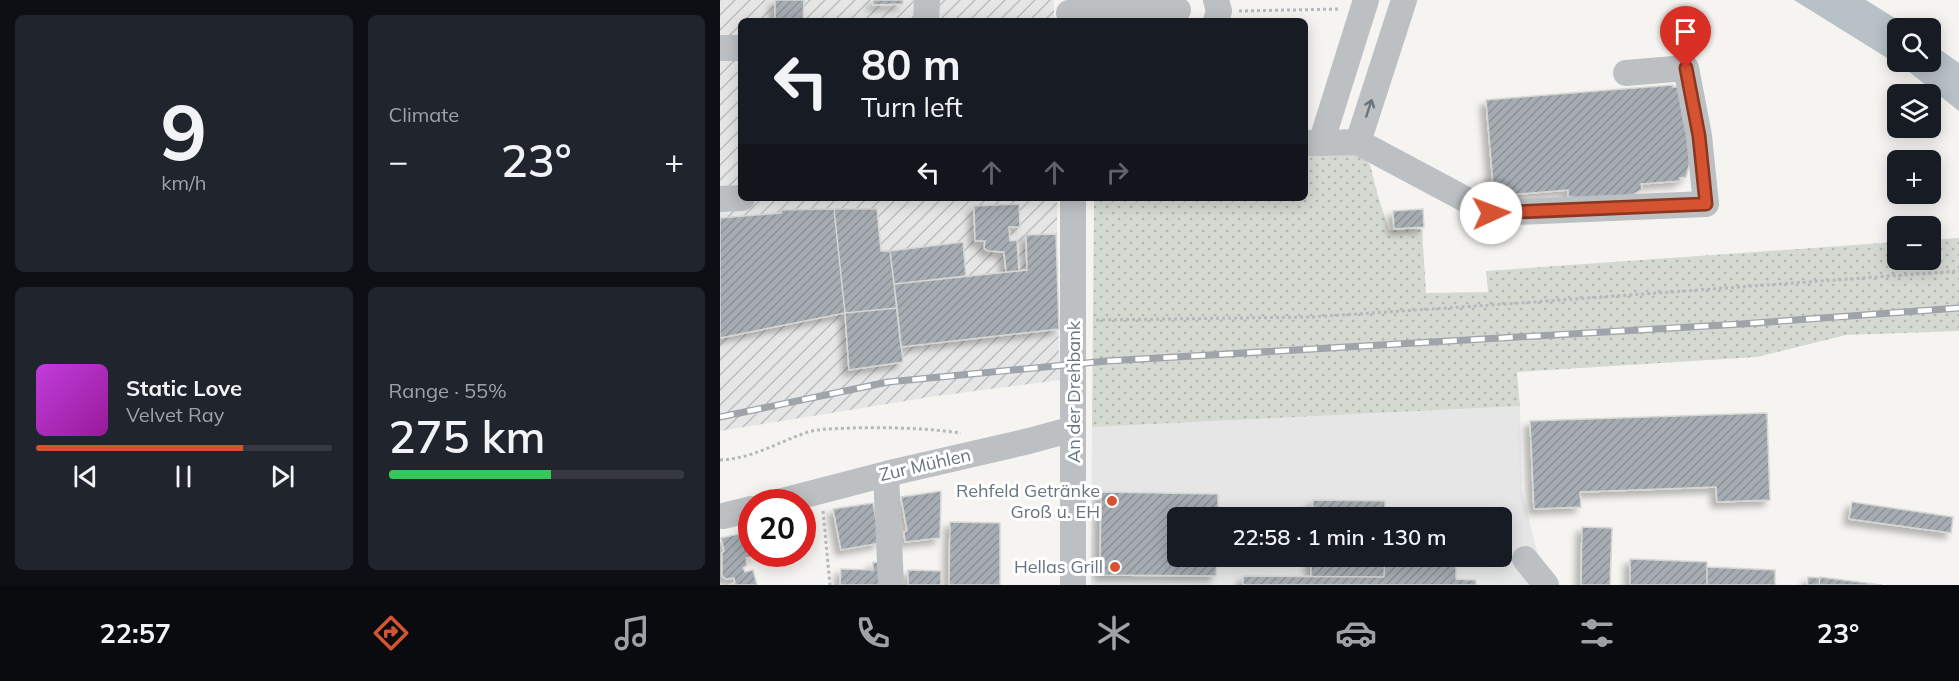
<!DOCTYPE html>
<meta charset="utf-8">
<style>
:root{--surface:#171b24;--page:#20242c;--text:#f1f3f6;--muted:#9ea1a6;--line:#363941;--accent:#d55331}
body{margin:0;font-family:Mulish,sans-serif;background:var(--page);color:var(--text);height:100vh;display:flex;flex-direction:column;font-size:22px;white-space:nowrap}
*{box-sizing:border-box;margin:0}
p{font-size:20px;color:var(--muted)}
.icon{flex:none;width:33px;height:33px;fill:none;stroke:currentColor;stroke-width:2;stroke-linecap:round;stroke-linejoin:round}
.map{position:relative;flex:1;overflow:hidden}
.side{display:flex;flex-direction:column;gap:15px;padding:15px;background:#0d0f14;width:720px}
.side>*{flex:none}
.banner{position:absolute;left:18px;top:18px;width:570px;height:183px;border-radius:9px;box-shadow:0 3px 15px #0003;background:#171b24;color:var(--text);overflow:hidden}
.buttons{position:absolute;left:1167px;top:18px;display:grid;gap:12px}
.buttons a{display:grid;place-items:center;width:54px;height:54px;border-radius:9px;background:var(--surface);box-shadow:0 3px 15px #0003;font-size:30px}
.speed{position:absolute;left:18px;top:489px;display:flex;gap:12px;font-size:30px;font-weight:700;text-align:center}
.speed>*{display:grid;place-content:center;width:78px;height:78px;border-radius:50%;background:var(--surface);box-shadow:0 3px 15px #0003;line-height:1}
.speed .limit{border:9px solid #d22;background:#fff;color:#111}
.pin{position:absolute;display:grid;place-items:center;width:51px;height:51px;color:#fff;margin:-62px -26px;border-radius:50% 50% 50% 0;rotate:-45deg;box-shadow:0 0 6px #0007}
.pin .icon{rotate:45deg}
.me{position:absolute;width:66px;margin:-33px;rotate:88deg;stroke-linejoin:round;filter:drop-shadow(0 0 4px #0008)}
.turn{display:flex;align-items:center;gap:21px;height:126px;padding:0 24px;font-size:27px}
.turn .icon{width:78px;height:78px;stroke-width:2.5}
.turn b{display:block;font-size:42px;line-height:51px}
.lanes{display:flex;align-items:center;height:57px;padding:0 24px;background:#0003;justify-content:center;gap:30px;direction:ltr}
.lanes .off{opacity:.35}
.big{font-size:45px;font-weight:600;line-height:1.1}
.side .card{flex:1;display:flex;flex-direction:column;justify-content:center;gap:9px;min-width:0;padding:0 21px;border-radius:9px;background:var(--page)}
.side .dial{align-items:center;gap:0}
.dial b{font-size:78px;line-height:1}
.song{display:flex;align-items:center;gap:18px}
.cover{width:72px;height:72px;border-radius:9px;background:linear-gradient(135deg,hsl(290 70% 55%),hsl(300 70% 35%))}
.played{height:6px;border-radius:3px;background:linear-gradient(90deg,var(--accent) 70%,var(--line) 70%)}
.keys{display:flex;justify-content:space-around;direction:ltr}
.heat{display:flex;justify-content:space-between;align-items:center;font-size:33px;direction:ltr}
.charge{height:9px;border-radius:4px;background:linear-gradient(90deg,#34c759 55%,var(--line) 0)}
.side .tiles{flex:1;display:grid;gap:15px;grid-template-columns:repeat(2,1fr)}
.trip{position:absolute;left:447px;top:507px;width:345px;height:60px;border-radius:9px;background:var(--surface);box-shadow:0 3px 15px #0003;font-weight:600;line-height:60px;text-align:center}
.menu{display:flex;height:96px;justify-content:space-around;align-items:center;background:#090b0e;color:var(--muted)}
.menu .icon{width:42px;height:42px}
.menu .active{color:var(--accent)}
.menu b{font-size:27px;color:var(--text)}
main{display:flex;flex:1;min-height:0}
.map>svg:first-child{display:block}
.built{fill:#e5e6e5;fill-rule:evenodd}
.industrial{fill:url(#industrial-furrows)}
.grass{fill:url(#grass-dots)}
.water{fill:#b7c1c6}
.building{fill:url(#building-hatch);stroke:#d6d6d4;stroke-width:1.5;filter:url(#shadow)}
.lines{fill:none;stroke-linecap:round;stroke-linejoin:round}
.path{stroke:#b6b9bb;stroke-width:3;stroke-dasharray:3 3;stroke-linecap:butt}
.minor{stroke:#bcc0c3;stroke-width:26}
.rail-casing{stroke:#9ea4a9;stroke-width:7}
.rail{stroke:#fff;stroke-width:4.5;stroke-dasharray:14;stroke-linecap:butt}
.oneway{stroke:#667580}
.route-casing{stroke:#8a3620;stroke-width:15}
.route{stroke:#d55331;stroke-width:10}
.poi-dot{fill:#d55331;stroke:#fff;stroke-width:2}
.labels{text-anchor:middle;stroke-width:6;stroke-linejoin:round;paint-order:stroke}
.street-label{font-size:18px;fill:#667580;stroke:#fff}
.poi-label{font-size:18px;fill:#667580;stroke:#fff;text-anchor:end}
</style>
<main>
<section class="side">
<div class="tiles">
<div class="card dial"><b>9</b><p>km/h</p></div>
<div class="card"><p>Climate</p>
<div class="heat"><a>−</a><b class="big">23°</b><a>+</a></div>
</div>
<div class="card">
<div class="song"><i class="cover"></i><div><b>Static Love</b><p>Velvet Ray</p></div></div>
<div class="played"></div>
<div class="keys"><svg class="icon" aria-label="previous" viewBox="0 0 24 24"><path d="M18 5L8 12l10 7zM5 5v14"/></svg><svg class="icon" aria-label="pause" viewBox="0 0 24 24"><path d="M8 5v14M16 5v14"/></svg><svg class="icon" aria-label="next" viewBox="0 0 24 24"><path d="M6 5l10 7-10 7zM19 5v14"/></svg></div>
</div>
<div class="card"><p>Range · 55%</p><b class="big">275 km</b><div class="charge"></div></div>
</div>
</section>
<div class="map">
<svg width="1239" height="585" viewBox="0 0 1239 585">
<defs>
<pattern id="industrial-furrows" width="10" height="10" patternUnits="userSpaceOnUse" patternTransform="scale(1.5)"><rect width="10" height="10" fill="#e5e6e5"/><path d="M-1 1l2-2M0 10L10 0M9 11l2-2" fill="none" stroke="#bdbfbf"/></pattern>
<pattern id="grass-dots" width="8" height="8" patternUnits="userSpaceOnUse" patternTransform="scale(1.5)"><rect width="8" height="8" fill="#d4d9d1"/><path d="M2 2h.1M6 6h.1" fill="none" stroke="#b0b5af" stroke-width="1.8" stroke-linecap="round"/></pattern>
<pattern id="building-hatch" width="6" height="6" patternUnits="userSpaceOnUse" patternTransform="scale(1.5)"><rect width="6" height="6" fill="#a6adb2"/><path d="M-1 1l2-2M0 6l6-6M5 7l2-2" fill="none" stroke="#8b9196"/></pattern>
<filter id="shadow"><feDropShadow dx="-5.5" dy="5.5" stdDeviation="3" flood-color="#0004"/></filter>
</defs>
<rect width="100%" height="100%" fill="#f5f4f1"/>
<path class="built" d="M800,406L802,490L825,585H371L372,427ZM458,518H782V556H458Z"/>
<path class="industrial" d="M0,0H334V21H21V198H337V289L340,380L216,396L0,431Z"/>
<path class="grass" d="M633,153L642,156L650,165L658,196L669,230L702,229L706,293L768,292L766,271L1177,242L1178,260H1210L1211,240L1239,238V331L1126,335L1037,357L797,372L800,406L372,427L374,198H585V154Z"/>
<path class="water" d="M1074,0H1146L1189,27L1191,28H1178V62H1210L1211,43L1239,63V111L1188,71Z"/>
<path class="building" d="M55,0H84L83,21H55Z
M153,0H183V4L153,5Z
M318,19V21H281V20Z
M953,85V87H959L971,158L966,177L960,178V181L921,184L922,190L908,197L861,200L848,196V190L774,196L766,100Z
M299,204L300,227H289L290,241L297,240L299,271L286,272L284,252L268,251L264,248L265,241H255L254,206Z
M114,209H157L161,251H170L177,308L125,313Z
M114,209L125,313L0,338V218L61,213V210Z
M703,209L704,227L674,229L673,211Z
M336,234L339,329L181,347L174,284L307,270L306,235Z
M243,242L246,276L174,284L170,251Z
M177,308L183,362L129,370L125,313Z
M1047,413L1050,500L997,502L996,487L860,492L861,507L814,509L810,421Z
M221,491L220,538L185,542L184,532L187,531L181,497Z
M381,492L498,494V518H458V556H497L496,576L380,575Z
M593,500L665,501V518H592Z
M1132,502L1233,517L1231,533L1129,519Z
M153,503L160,543L121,550L113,509Z
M230,522L280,523V585H229Z
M32,527V554H40L26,558L27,565L23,568L25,572L33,570L37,585H9L15,583L14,578L6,579L2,576V553L4,551L1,538L28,532L26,529Z
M862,527L892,528L890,585H861Z
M591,556H665L664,577H591Z
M665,558L736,559V579L756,580V585H523V576L664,577Z
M910,559L987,562V585H910Z
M153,562L161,563V585H120L121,569L153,570Z
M987,567L1055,570V585H987Z
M188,570L221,571V585H188Z
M1088,577L1100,578L1099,585H1087Z
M1100,577L1162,585H1099Z"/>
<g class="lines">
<path class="path" d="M519,11L621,9
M376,320L591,317L772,305L1239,271
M0,460C32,459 58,442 88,432C102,428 116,429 130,428C167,427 205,428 241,433
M103,511L110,585"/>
<path class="minor" d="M496,0L499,11L496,21
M349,13L458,10
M206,21L207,0
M0,48H21
M638,142L684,0
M585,143H601L646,0
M601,143L638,142L771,213L986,204L979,136L966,68L906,73
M353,198V585
M0,199L22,198
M166,474L171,585
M58,502L166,474L309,441L353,429
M3,516L32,509
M805,559L826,585"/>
<g class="rail-casing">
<path id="rail" d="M0,417L168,382L387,361L1021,324L1239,308"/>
</g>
<use href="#rail" class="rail"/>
</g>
<defs><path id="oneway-shaft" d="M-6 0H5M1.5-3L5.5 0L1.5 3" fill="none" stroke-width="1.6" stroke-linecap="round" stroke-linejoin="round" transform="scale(1.5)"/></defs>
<use class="oneway" href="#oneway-shaft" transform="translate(649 108) rotate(-72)"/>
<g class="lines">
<g class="route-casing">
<path id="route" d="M771,213L986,204L979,136L966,68"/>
</g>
<use href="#route" class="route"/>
</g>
<g class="poi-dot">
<circle cx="392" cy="501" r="6"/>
<circle cx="395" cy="567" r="6"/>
</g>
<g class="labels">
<g class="street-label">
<text transform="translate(354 392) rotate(-90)" y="6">An der Drehbank</text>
<text transform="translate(205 465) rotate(-13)" y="6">Zur Mühlen</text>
</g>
<g class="poi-label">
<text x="380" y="497">Rehfeld Getränke<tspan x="380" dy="21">Groß u. EH</tspan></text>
<text x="383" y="573">Hellas Grill</text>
</g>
</g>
</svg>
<div class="buttons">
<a><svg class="icon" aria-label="search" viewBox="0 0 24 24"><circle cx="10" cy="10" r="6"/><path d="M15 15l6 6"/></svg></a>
<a><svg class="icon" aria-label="layers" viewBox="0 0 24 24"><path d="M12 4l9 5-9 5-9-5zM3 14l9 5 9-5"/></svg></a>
<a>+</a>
<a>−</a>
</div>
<div class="speed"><div class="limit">20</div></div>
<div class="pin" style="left:966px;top:68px;background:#d93025"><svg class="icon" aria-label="arrive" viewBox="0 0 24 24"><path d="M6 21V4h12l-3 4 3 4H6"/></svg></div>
<svg class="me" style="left:771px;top:213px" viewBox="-20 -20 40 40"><circle r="19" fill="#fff"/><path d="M0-13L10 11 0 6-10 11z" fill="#d55331"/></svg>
<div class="trip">22:58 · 1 min · 130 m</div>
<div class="banner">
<div class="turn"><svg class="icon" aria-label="left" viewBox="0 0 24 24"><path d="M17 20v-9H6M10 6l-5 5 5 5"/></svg><div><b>80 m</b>Turn left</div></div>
<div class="lanes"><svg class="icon" aria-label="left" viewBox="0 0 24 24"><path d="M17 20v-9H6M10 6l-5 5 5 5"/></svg><svg class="icon off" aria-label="ahead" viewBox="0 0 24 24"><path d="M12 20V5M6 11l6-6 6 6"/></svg><svg class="icon off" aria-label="ahead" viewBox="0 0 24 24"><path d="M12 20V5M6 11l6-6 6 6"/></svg><svg class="icon off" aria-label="right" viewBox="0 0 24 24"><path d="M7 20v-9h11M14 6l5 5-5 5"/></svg></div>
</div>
</div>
</main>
<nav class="menu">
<b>22:57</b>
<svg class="icon active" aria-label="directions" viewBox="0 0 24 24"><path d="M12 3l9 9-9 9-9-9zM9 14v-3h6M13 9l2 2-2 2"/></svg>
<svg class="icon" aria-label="music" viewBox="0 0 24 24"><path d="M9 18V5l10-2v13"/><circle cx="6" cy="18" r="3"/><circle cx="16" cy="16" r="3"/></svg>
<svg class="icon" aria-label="phone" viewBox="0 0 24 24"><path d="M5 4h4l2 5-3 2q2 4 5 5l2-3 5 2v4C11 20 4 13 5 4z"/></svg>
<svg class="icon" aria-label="climate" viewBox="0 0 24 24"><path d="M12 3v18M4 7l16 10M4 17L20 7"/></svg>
<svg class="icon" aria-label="car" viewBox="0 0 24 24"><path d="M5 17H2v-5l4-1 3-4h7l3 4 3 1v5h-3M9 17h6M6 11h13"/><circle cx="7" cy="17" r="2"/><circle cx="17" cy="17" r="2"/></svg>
<svg class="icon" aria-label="filters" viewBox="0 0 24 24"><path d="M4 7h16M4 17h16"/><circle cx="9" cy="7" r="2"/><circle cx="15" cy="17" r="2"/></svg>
<b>23°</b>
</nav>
